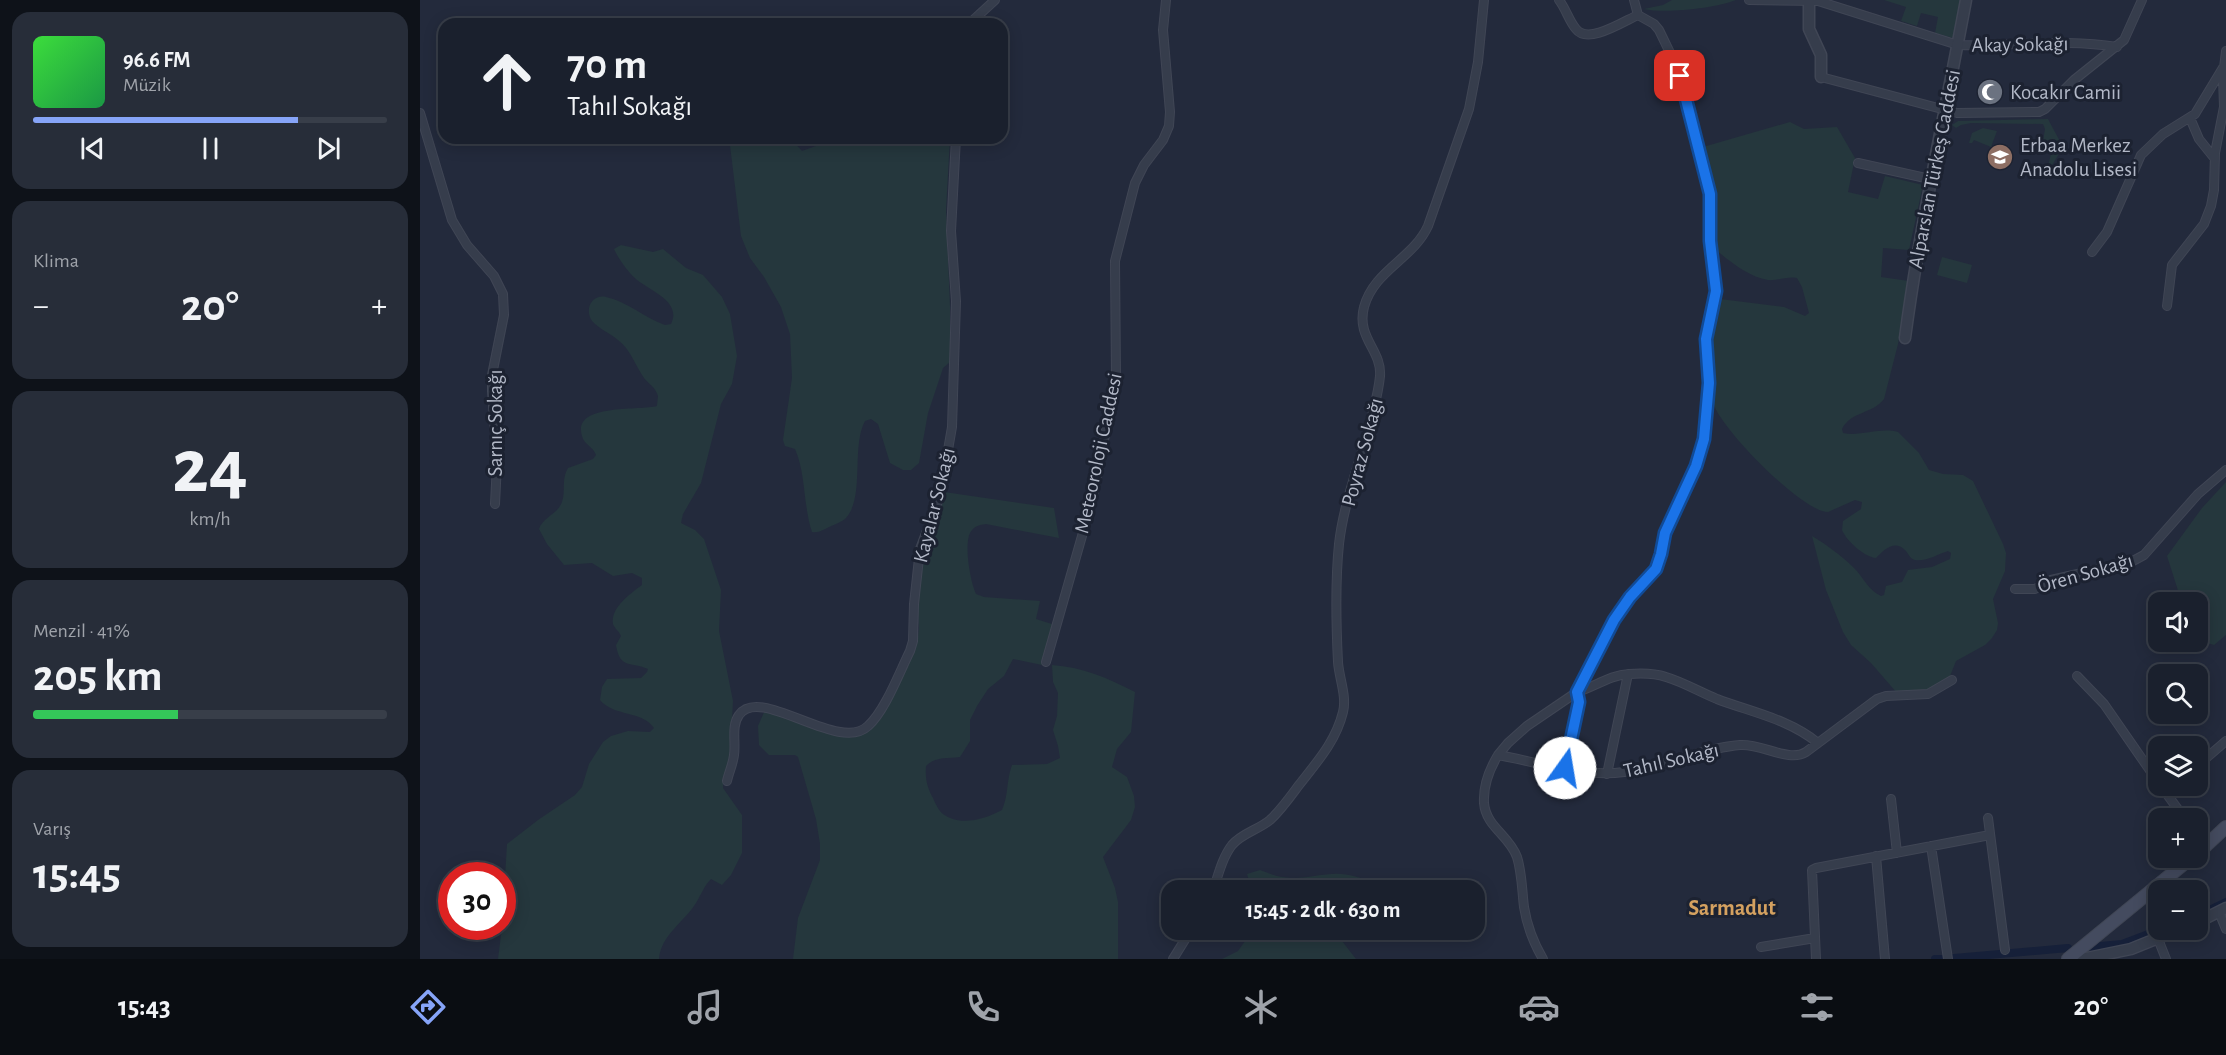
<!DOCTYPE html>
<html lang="tr">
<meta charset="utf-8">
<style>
:root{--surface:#1a202d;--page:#272d39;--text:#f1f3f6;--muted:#9fa3aa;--line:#383e49;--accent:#86a4f8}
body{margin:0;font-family:"Alegreya Sans",sans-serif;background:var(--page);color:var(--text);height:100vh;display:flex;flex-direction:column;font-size:22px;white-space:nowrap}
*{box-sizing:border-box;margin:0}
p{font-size:20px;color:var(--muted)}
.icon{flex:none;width:33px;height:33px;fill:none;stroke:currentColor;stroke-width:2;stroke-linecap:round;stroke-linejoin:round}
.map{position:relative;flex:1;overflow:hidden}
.details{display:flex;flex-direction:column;gap:12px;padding:12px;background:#0e1219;width:420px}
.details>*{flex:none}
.top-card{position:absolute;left:18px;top:18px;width:570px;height:126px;border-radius:18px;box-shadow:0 3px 15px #0003,0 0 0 2px var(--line);background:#1a202d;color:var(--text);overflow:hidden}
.fabs{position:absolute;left:1728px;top:592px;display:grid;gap:12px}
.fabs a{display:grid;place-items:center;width:60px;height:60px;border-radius:12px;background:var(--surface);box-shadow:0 3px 15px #0003,0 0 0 2px var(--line);font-size:30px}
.speed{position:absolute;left:18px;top:862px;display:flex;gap:12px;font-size:30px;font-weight:700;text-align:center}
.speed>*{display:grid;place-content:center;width:78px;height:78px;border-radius:50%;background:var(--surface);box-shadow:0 3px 15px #0003,0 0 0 2px var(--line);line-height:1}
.speed .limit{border:9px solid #d22;background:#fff;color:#111}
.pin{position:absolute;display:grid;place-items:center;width:51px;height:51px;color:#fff;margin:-26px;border-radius:12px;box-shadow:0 3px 9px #0006}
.me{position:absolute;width:66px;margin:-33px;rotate:13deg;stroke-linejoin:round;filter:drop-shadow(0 0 4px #0008)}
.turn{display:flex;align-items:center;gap:21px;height:126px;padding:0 30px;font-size:27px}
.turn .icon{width:78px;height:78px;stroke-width:2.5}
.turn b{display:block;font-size:42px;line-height:51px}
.big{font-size:45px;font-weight:700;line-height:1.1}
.details .tile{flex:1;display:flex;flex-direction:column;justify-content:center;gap:9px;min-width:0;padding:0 21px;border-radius:18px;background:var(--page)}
.details .dial{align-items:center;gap:0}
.dial b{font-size:78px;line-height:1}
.song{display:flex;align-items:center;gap:18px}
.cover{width:72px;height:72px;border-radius:9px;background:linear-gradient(135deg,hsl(120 70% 55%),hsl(140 70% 35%))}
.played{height:6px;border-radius:3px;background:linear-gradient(90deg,var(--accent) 75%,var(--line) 75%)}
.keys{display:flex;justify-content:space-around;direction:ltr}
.heat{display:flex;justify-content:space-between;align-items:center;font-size:33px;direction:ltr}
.charge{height:9px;border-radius:4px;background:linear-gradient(90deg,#34c759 41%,var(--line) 0)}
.trip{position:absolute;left:741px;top:880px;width:324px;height:60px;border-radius:18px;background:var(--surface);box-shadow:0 3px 15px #0003,0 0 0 2px var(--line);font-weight:700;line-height:60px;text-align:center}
.tabs{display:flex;height:96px;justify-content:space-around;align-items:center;background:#0a0d12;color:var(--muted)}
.tabs .icon{width:42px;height:42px}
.tabs .selected{color:var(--accent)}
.tabs b{font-size:27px;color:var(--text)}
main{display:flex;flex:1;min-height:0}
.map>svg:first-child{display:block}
.green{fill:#25373d}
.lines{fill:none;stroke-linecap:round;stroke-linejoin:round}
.canal{stroke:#162039;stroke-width:8}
.minor-casing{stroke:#404655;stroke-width:10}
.tertiary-casing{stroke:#404655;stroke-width:13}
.secondary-casing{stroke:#404655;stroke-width:14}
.minor{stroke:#363d4c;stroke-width:8}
.tertiary{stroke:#363d4c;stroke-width:10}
.secondary{stroke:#444b5f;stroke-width:12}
.route-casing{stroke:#114b97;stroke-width:15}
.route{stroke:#1a73e8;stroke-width:10}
.labels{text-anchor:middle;stroke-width:6;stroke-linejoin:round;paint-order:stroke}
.street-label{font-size:21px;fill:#b2b8c7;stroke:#1c2231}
.poi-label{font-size:21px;fill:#b2b8c7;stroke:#1c2231;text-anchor:start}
.neighbourhood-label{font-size:22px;font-weight:bold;fill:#d4a160;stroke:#1c2231}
</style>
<main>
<section class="details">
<div class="tile">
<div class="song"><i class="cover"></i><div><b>96.6 FM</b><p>Müzik</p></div></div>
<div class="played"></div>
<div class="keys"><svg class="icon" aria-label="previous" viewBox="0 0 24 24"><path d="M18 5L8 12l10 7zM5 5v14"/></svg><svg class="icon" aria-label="pause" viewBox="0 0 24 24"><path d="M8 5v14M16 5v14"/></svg><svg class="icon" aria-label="next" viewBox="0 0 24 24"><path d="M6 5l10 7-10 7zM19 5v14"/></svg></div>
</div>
<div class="tile"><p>Klima</p>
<div class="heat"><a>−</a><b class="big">20°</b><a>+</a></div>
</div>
<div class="tile dial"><b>24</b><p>km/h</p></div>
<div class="tile"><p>Menzil · 41%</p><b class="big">205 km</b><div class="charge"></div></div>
<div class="tile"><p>Varış</p><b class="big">15:45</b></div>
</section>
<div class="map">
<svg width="1806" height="959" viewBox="0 0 1806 959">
<rect width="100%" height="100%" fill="#232a3c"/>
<path class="green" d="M1252,0H1316C1296,8 1245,14 1224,9L1243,5Z
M1464,0H1541L1534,36L1533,38L1515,33L1518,17L1501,13L1497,26L1481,21L1486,7Z
M1628,119L1643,147L1631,167L1628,166L1632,150L1622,147L1625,129L1623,124L1551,123L1541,125L1536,128L1532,125L1538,121Z
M1370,122L1384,129L1417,127L1435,158L1428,192L1458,199L1465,176L1503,185L1489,250L1463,248L1461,277L1489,281L1478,344L1464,399C1453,414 1431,411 1422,429L1423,433C1440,437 1460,427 1478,432L1499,453L1509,470L1523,474L1543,475L1553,481L1583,544L1586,553L1585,571L1573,599L1578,623L1577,630L1572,638L1565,645L1536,661L1530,676L1522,683L1510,690L1477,693L1451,663L1431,645L1423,632L1406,590L1392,536C1407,545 1422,556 1434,568C1444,578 1448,590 1461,596L1464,595L1466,586L1482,582L1488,570L1512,567L1530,559L1531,553L1528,551C1518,554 1506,562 1495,560C1489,558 1489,554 1485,550C1474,539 1463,551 1456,558C1445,557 1427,542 1422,530L1423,521L1441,509L1442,502L1435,500L1408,512C1382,512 1301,429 1293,403C1290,395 1289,339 1291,330C1293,319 1298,309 1300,299L1364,307L1385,316L1389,313L1382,287L1377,278C1367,276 1358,281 1348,280C1329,277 1309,261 1295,249V192L1283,147Z
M1563,128L1577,131L1571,147L1554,140L1552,143H1549L1552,133Z
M262,138H370L382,151L418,138H530L526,210L530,306V362L523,368L508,413L499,463L491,470H483L470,463L458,424L451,419L445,421C431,447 445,497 426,518C422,522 415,524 409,527C403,530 399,533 392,532C383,505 386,474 375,449L365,446L363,440L372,378L370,334L361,307L344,277L330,258L321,236L310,145L295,139Z
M201,245L233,252L243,249L266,268L283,275L302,297L310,314L317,356L312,384L301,404L281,483L263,514L261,523L275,530L284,539L301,590L299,631L313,701L310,757L303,780V788L322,815V853L311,875L302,885L291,879C284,886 281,895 276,903C264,922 241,935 239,959H78L82,927L87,844L118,820L155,795L162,787L169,764L183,742L191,736L208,731L230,732L234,728C222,710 194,717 180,700L182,687L187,679L221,678L227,672L228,669C211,661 200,670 196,645L201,636C199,631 195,629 193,624C190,608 211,593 222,585V578L212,573L193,576L172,563L144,565L127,544L119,529C123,517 138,514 142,502C146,491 141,479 148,468L173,459L176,455C173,446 164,445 162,436C152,403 218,411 237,406C237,405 238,397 238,396C236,388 229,384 224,378C215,365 211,350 198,340C190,333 179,329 172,321C164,309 172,294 186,297C208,302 225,318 245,325L251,324C262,302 231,291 217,280C208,272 199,260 194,249Z
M1522,257L1552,265L1547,283L1517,275Z
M1806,482V635L1794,645L1778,640V603H1762L1747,556L1782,508Z
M524,492L634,508L639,538L566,524C559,525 554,526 550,533C544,545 550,581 556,594L564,597L620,601L616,619L635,625L622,665L593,659L584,676L568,689L557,706L550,720V741L540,757C527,759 516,756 506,766C505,778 507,787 513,798C515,803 519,811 523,814C541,827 565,819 582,810C589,793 586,782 592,765L627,764L640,758L638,746L633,730L637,716L638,693L633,682L632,665C662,667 688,678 715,692L711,732L697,749L692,767L707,777L714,796L715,807L711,820L683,857L695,888L698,902V959H373L378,918L400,860V844L396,819L378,757L375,755H349L339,745L338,726L345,710L437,735L448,731L459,719L497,643L499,628L497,601L501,568L507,536Z
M840,870C850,874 860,878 871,878C896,879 910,869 937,877C947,880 954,882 960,891H832L827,874Z
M833,930H927L921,936L922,941L936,959H802L818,951Z"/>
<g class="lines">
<path class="canal" d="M1785,912L1806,902
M1670,947L1702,944L1739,930
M1534,958L1648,948
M1515,959H1521"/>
<g class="minor-casing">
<path id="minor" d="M1139,0C1146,9 1149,21 1156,29C1168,45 1204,21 1218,15
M1214,0L1218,15L1234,24L1239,30L1254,61L1286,173L1290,194V241L1296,291L1286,339L1289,383L1284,439L1276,466L1245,533L1241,554L1236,569L1210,597L1194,620L1157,692L1107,726L1088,743L1078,755C1118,762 1163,778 1204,772C1243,767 1283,748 1320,745C1341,743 1369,763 1386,752L1457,699L1466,696L1508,694L1532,680
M1329,0L1398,1L1538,45C1591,47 1644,38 1697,47
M549,24L575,0
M1401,77L1537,113L1619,112L1625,109L1654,80L1704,40L1722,0
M0,113L32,220L47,245L74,276L83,294L84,315L72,375V391L77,463L75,504
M1770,118L1779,139L1795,159
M1438,163L1510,179
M1672,252L1687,232L1721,155L1743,134L1775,114L1804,66
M1747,306L1752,265L1784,224L1791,206L1794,190L1795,153L1804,107L1803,76L1806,51
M1595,589H1615L1631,580L1711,562L1724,555L1778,494L1806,470
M626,662L672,501L696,379L695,261L715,183L724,165L743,140L749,126L750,112L743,30L746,0
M1657,676L1684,704L1738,782
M1078,755C1069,770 1063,786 1064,803C1066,827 1089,835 1097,857C1102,873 1102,891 1104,907C1107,926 1113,942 1123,959
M1778,765L1806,741
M1145,768L1159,702L1157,692C1175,687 1189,675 1209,674C1221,673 1234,673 1246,677C1263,682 1280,692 1297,699C1331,712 1369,719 1398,743
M1187,774L1208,674
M307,781C309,772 313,764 314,755C316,742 311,726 319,715C340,684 419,754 448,726C465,711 480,671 490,651L493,641L494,604L500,549L520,496L532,427L536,301L531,231L536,138
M1741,786L1765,819
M1471,799L1477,853
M1568,818L1585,950
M1778,835L1786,846
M1511,846L1528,959
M1456,856L1465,959
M1749,877L1760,891
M793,891C798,876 802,858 812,845C822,833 838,830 850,820C861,810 870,797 879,785C897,762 916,741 923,712C927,696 919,678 918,662C916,623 915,583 919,544C924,499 943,455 953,412C956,400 959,388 960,376C962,350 936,338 944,307C954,270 993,259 1008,226L1049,109L1058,62L1064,0
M1799,912L1806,929
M1738,939L1746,959
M1341,947L1395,938
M753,959L771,930
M1396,959L1392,870L1396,868L1570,835"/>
</g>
<g class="tertiary-casing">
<path id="tertiary" d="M1389,0V29L1401,55V77
M1485,338C1500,224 1525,113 1546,0
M1778,922L1806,908
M1662,959L1711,949L1758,930"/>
</g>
<g class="secondary-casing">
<path id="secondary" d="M1778,853L1806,827
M1648,959L1771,858"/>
</g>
<use href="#minor" class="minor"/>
<use href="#tertiary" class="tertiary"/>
<use href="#secondary" class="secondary"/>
</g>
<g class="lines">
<g class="route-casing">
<path id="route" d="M1145,768L1159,702L1157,692L1194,620L1210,597L1236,569L1241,554L1245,533L1276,466L1284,439L1289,383L1286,339L1296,291L1290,241V194L1260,76"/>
</g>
<use href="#route" class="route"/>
</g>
<defs>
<g id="mosque-disc" transform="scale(1.35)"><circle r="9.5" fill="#6b7280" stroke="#1c2231"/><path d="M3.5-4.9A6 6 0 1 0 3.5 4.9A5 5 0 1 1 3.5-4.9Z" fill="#fff"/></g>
<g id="school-disc" transform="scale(1.35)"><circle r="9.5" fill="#8d6e63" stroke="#1c2231"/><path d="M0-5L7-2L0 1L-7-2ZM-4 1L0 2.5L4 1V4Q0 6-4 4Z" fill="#fff"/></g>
</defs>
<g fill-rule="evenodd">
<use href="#mosque-disc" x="1570" y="92"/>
<use href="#school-disc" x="1580" y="157"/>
</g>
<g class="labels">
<g class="street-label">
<text transform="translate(1600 44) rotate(-1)" y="7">Akay Sokağı</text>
<text transform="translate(1514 169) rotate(-79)" y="7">Alparslan Türkeş Caddesi</text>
<text transform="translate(75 423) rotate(-90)" y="7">Sarnıç Sokağı</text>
<text transform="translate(942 452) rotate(-75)" y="7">Poyraz Sokağı</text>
<text transform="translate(678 453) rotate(-78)" y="7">Meteoroloji Caddesi</text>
<text transform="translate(514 505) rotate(-76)" y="7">Kayalar Sokağı</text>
<text transform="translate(1665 573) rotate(-16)" y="7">Ören Sokağı</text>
<text transform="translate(1251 760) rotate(-13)" y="7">Tahıl Sokağı</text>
</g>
<g class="poi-label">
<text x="1590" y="99">Kocakır Camii</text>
<text x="1600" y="152">Erbaa Merkez<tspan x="1600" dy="24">Anadolu Lisesi</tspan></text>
</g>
<g class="neighbourhood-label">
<text x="1312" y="915">Sarmadut</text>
</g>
</g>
</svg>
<div class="fabs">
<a><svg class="icon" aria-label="sound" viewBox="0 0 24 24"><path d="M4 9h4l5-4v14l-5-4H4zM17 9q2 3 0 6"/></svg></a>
<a><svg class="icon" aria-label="search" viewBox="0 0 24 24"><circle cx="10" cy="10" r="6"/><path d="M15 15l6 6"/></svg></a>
<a><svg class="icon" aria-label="layers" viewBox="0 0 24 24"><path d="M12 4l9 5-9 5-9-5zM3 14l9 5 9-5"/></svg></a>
<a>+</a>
<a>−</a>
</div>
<div class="speed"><div class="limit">30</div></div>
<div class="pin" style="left:1260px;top:76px;background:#d93025"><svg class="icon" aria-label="arrive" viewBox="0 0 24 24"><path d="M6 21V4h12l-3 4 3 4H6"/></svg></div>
<svg class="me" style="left:1145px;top:768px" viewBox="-20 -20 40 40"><circle r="19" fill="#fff"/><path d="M0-13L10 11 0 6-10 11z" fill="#1a73e8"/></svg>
<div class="trip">15:45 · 2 dk · 630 m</div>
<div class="top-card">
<div class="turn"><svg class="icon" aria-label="ahead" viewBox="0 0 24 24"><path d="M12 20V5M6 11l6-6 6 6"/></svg><div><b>70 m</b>Tahıl Sokağı</div></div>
</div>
</div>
</main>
<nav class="tabs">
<b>15:43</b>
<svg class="icon selected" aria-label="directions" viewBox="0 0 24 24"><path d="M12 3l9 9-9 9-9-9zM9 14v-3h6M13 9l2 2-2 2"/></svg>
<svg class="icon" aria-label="music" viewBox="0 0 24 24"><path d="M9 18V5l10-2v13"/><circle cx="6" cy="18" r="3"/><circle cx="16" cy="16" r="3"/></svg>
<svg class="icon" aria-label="phone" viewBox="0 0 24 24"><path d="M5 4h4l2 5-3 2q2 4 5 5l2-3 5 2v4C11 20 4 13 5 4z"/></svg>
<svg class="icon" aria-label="climate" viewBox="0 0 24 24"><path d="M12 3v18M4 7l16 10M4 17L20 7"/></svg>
<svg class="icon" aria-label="car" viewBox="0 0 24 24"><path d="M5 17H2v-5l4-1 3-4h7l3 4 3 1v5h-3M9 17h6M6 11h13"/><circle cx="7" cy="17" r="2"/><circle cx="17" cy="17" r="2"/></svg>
<svg class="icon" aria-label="filters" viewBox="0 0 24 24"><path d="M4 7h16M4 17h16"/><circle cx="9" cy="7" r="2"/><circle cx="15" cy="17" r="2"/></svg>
<b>20°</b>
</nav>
